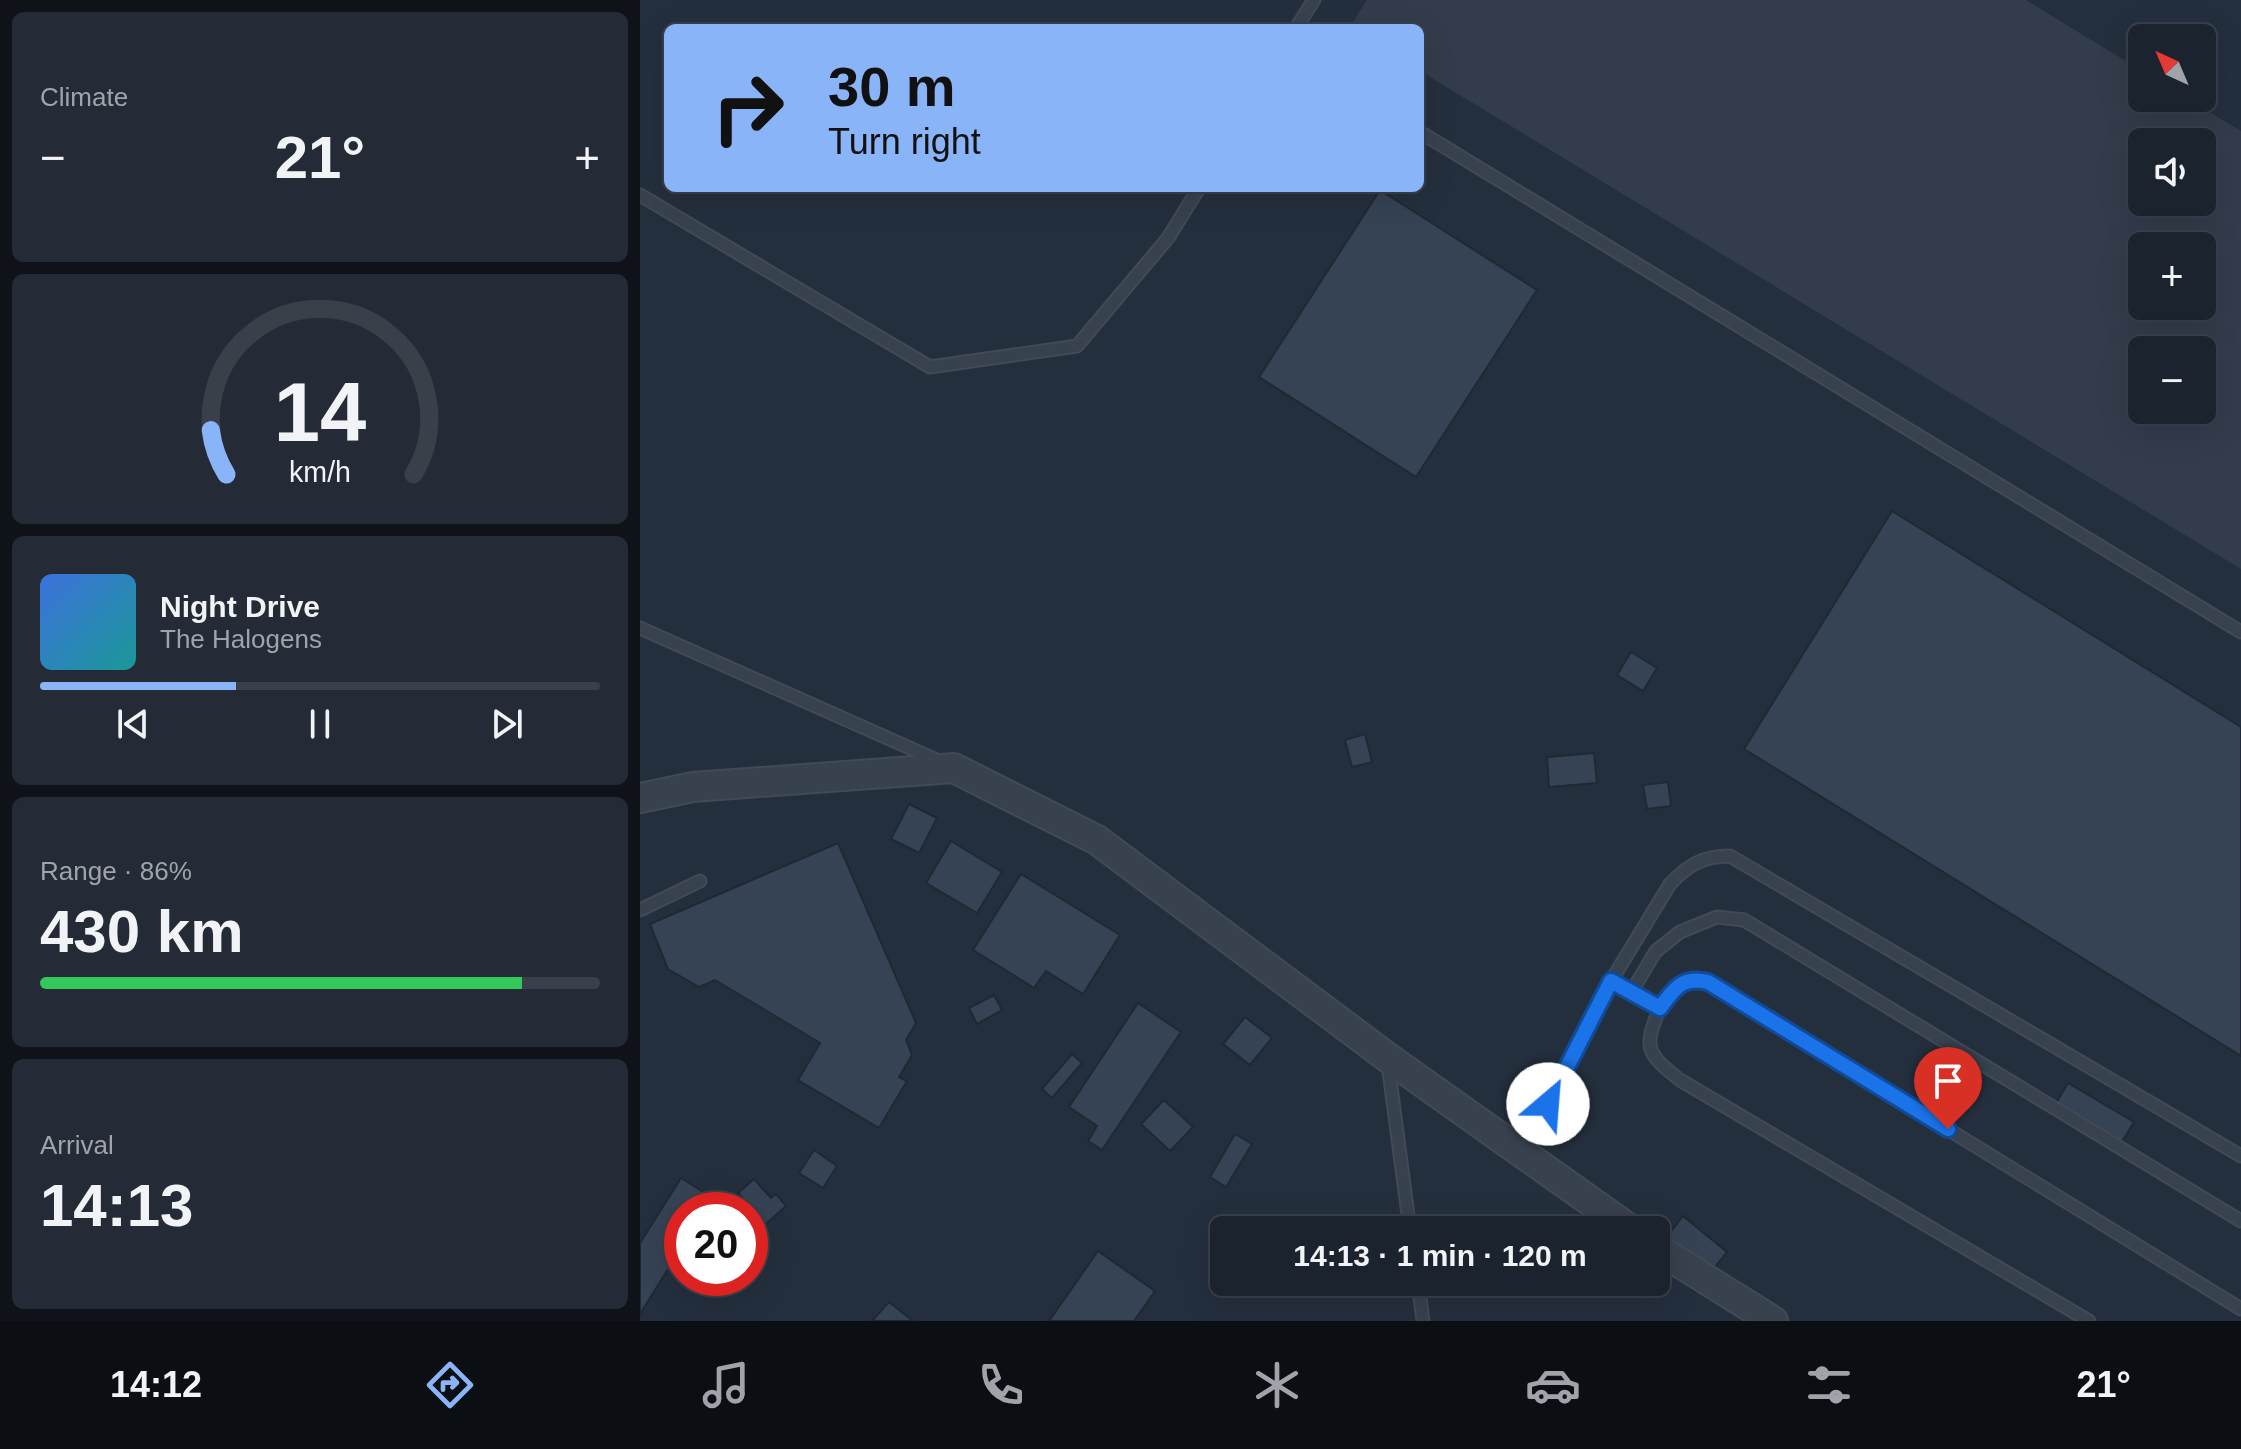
<!DOCTYPE html>
<meta charset="utf-8">
<style>
:root{--surface:#1b232e;--page:#242b36;--text:#f1f3f6;--muted:#a0a4aa;--line:#39404a;--accent:#8ab4f8}
body{margin:0;font-family:Arial,sans-serif;background:var(--page);color:var(--text);height:100vh;display:flex;flex-direction:column;font-size:30px;white-space:nowrap}
*{box-sizing:border-box;margin:0}
p{font-size:26px;color:var(--muted)}
.icon{flex:none;width:44px;height:44px;fill:none;stroke:currentColor;stroke-width:2;stroke-linecap:round;stroke-linejoin:round}
.map{position:relative;flex:1;overflow:hidden}
.panel{display:flex;flex-direction:column;gap:12px;padding:12px;background:#0f1319;width:640px}
.panel>*{flex:none}
.banner{position:absolute;left:24px;top:24px;width:760px;height:168px;border-radius:12px;box-shadow:0 8px 32px #0002,0 0 0 2px var(--line);background:#8ab4f8;color:#111;overflow:hidden}
.needle{width:52px;rotate:316deg}
.controls{position:absolute;left:1488px;top:24px;display:grid;gap:16px}
.controls a{display:grid;place-items:center;width:88px;height:88px;border-radius:12px;background:var(--surface);box-shadow:0 8px 32px #0002,0 0 0 2px var(--line);font-size:40px}
.speed{position:absolute;left:24px;top:1192px;display:flex;gap:16px;font-size:40px;font-weight:700;text-align:center}
.speed>*{display:grid;place-content:center;width:104px;height:104px;border-radius:50%;background:var(--surface);box-shadow:0 8px 32px #0002,0 0 0 2px var(--line);line-height:1}
.speed .limit{border:12px solid #d22;background:#fff;color:#111}
.pin{position:absolute;display:grid;place-items:center;width:68px;height:68px;color:#fff;margin:-82px -34px;border-radius:50% 50% 50% 0;rotate:-45deg;box-shadow:0 0 8px #0007}
.pin .icon{rotate:45deg}
.me{position:absolute;width:88px;margin:-44px;rotate:27deg;stroke-linejoin:round;filter:drop-shadow(0 0 6px #0008)}
.turn{display:flex;align-items:center;gap:28px;height:168px;padding:0 32px;font-size:36px}
.turn .icon{width:104px;height:104px;stroke-width:2.5}
.turn b{display:block;font-size:56px;line-height:68px}
.big{font-size:60px;font-weight:700;line-height:1.1}
.panel .tile{flex:1;display:flex;flex-direction:column;justify-content:center;gap:12px;min-width:0;padding:0 28px;border-radius:12px;background:var(--page)}
.panel .dial{align-items:center;gap:0}
.dial svg{height:208px;overflow:visible;fill:none;stroke:var(--line);stroke-width:7;stroke-linecap:round;text-anchor:middle}
.dial text{fill:var(--text);stroke:none}
.song{display:flex;align-items:center;gap:24px}
.cover{width:96px;height:96px;border-radius:12px;background:linear-gradient(135deg,hsl(220 70% 55%),hsl(180 70% 35%))}
.played{height:8px;border-radius:4px;background:linear-gradient(90deg,var(--accent) 35%,var(--line) 35%)}
.keys{display:flex;justify-content:space-around;direction:ltr}
.heat{display:flex;justify-content:space-between;align-items:center;font-size:44px;direction:ltr}
.charge{height:12px;border-radius:6px;background:linear-gradient(90deg,#34c759 86%,var(--line) 0)}
.trip{position:absolute;left:570px;top:1216px;width:460px;height:80px;border-radius:12px;background:var(--surface);box-shadow:0 8px 32px #0002,0 0 0 2px var(--line);font-weight:700;line-height:80px;text-align:center}
.dock{display:flex;height:128px;justify-content:space-around;align-items:center;background:#0b0e12;color:var(--muted)}
.dock .icon{width:56px;height:56px}
.dock .selected{color:var(--accent)}
.dock b{font-size:36px;color:var(--text)}
main{display:flex;flex:1;min-height:0}
.map>svg:first-child{display:block}
.airport{fill:#323c4b;fill-rule:evenodd}
.building{fill:#364354;stroke:#1f2835;stroke-width:2}
.lines{fill:none;stroke-linecap:round;stroke-linejoin:round}
.service-casing{stroke:#414a57;stroke-width:15}
.tertiary-casing{stroke:#414a57;stroke-width:32}
.service{stroke:#38414e;stroke-width:11}
.tertiary{stroke:#38414e;stroke-width:28}
.route-casing{stroke:#114b97;stroke-width:20}
.route{stroke:#1a73e8;stroke-width:14}
</style>
<main>
<section class="panel">
<div class="tile"><p>Climate</p>
<div class="heat"><a>−</a><b class="big">21°</b><a>+</a></div>
</div>
<div class="tile dial"><svg viewBox="0 0 100 80">
<path d="M14 69A42 42 0 1 1 86 69"/>
<path d="M14 69A42 42 0 0 1 8 52" stroke="#8ab4f8"/>
<text x="50" y="56" font-size="32" font-weight="700">14</text>
<text x="50" y="72" font-size="11">km/h</text>
</svg></div>
<div class="tile">
<div class="song"><i class="cover"></i><div><b>Night Drive</b><p>The Halogens</p></div></div>
<div class="played"></div>
<div class="keys"><svg class="icon" aria-label="previous" viewBox="0 0 24 24"><path d="M18 5L8 12l10 7zM5 5v14"/></svg><svg class="icon" aria-label="pause" viewBox="0 0 24 24"><path d="M8 5v14M16 5v14"/></svg><svg class="icon" aria-label="next" viewBox="0 0 24 24"><path d="M6 5l10 7-10 7zM19 5v14"/></svg></div>
</div>
<div class="tile"><p>Range · 86%</p><b class="big">430 km</b><div class="charge"></div></div>
<div class="tile"><p>Arrival</p><b class="big">14:13</b></div>
</section>
<div class="map">
<svg width="1601" height="1321" viewBox="0 0 1601 1321">
<rect width="100%" height="100%" fill="#242f3e"/>
<path class="airport" d="M727,0H1386L1502,71V98H1546L1601,131V569L780,71V28H709ZM1502,142H1562V202H1502ZM1502,246H1562V306H1502ZM1502,350H1562V410H1502Z"/>
<path class="building" d="M740,190L897,290L776,477L619,377Z
M1252,511L1601,727V1056L1104,749Z
M991,652L1017,668L1003,691L977,675Z
M725,734L732,762L712,767L705,740Z
M954,753L957,783L909,787L907,757Z
M1028,782L1031,806L1007,809L1003,785Z
M269,804L297,818L279,853L251,839Z
M311,841L362,872L337,913L286,883Z
M198,843L276,1023L266,1040L272,1055L259,1077L267,1081L239,1128L158,1080L180,1043L75,980L59,987L28,969L10,924Z
M381,874L480,935L443,994L406,971L394,988L333,950Z
M354,995L362,1010L337,1024L329,1008Z
M498,1003L541,1032L462,1150L448,1141L457,1126L429,1107Z
M605,1017L632,1038L610,1065L583,1044Z
M432,1054L442,1063L412,1098L402,1089Z
M1428,1083L1494,1122L1482,1142L1416,1103Z
M524,1100L553,1127L530,1151L501,1124Z
M595,1134L612,1144L586,1187L570,1177Z
M174,1150L197,1166L183,1188L159,1173Z
M41,1178L73,1198L65,1210H42V1247L0,1314V1243Z
M114,1179L131,1198L136,1194L146,1206L126,1224L98,1193Z
M1043,1216L1087,1252L1055,1292L1016,1260V1251Z
M458,1251L515,1291L494,1321H409Z
M249,1302L273,1321H232Z"/>
<g class="lines">
<g class="service-casing">
<path id="service" d="M656,28L674,0
M780,132L1601,632
M0,195L290,367L437,346L528,238L559,188
M0,628L299,761
M0,910L60,881
M971,981L1020,1008C1003,1048 1006,1053 1040,1080L1449,1321
M992,991L1016,951L1040,932L1077,917L1104,920L1601,1221
M1020,1008C1033,989 1042,976 1068,982L1601,1309
M748,1064L770,1230
M883,1153L971,981L1030,884C1048,865 1063,856 1090,856L1601,1156
M778,1282L783,1321"/>
</g>
<g class="tertiary-casing">
<path id="tertiary" d="M0,798L53,787L314,768L457,840L747,1057L991,1230
M1016,1248L1133,1321"/>
</g>
<use href="#service" class="service"/>
<use href="#tertiary" class="tertiary"/>
</g>
<g class="lines">
<g class="route-casing">
<path id="route" d="M908,1104L971,981L1020,1008C1034,989 1042,976 1068,982L1308,1129"/>
</g>
<use href="#route" class="route"/>
</g>
</svg>
<div class="controls">
<a><svg class="needle" viewBox="-14 -14 28 28"><path d="M0-13l5 13h-10z" fill="#e53935"/><path d="M0 13l5-13h-10z" fill="#a0a4aa"/></svg></a>
<a><svg class="icon" aria-label="sound" viewBox="0 0 24 24"><path d="M4 9h4l5-4v14l-5-4H4zM17 9q2 3 0 6"/></svg></a>
<a>+</a>
<a>−</a>
</div>
<div class="speed"><div class="limit">20</div></div>
<div class="pin" style="left:1308px;top:1129px;background:#d93025"><svg class="icon" aria-label="arrive" viewBox="0 0 24 24"><path d="M6 21V4h12l-3 4 3 4H6"/></svg></div>
<svg class="me" style="left:908px;top:1104px" viewBox="-20 -20 40 40"><circle r="19" fill="#fff"/><path d="M0-13L10 11 0 6-10 11z" fill="#1a73e8"/></svg>
<div class="trip">14:13 · 1 min · 120 m</div>
<div class="banner">
<div class="turn"><svg class="icon" aria-label="right" viewBox="0 0 24 24"><path d="M7 20v-9h11M14 6l5 5-5 5"/></svg><div><b>30 m</b>Turn right</div></div>
</div>
</div>
</main>
<nav class="dock">
<b>14:12</b>
<svg class="icon selected" aria-label="directions" viewBox="0 0 24 24"><path d="M12 3l9 9-9 9-9-9zM9 14v-3h6M13 9l2 2-2 2"/></svg>
<svg class="icon" aria-label="music" viewBox="0 0 24 24"><path d="M9 18V5l10-2v13"/><circle cx="6" cy="18" r="3"/><circle cx="16" cy="16" r="3"/></svg>
<svg class="icon" aria-label="phone" viewBox="0 0 24 24"><path d="M5 4h4l2 5-3 2q2 4 5 5l2-3 5 2v4C11 20 4 13 5 4z"/></svg>
<svg class="icon" aria-label="climate" viewBox="0 0 24 24"><path d="M12 3v18M4 7l16 10M4 17L20 7"/></svg>
<svg class="icon" aria-label="car" viewBox="0 0 24 24"><path d="M5 17H2v-5l4-1 3-4h7l3 4 3 1v5h-3M9 17h6M6 11h13"/><circle cx="7" cy="17" r="2"/><circle cx="17" cy="17" r="2"/></svg>
<svg class="icon" aria-label="filters" viewBox="0 0 24 24"><path d="M4 7h16M4 17h16"/><circle cx="9" cy="7" r="2"/><circle cx="15" cy="17" r="2"/></svg>
<b>21°</b>
</nav>
